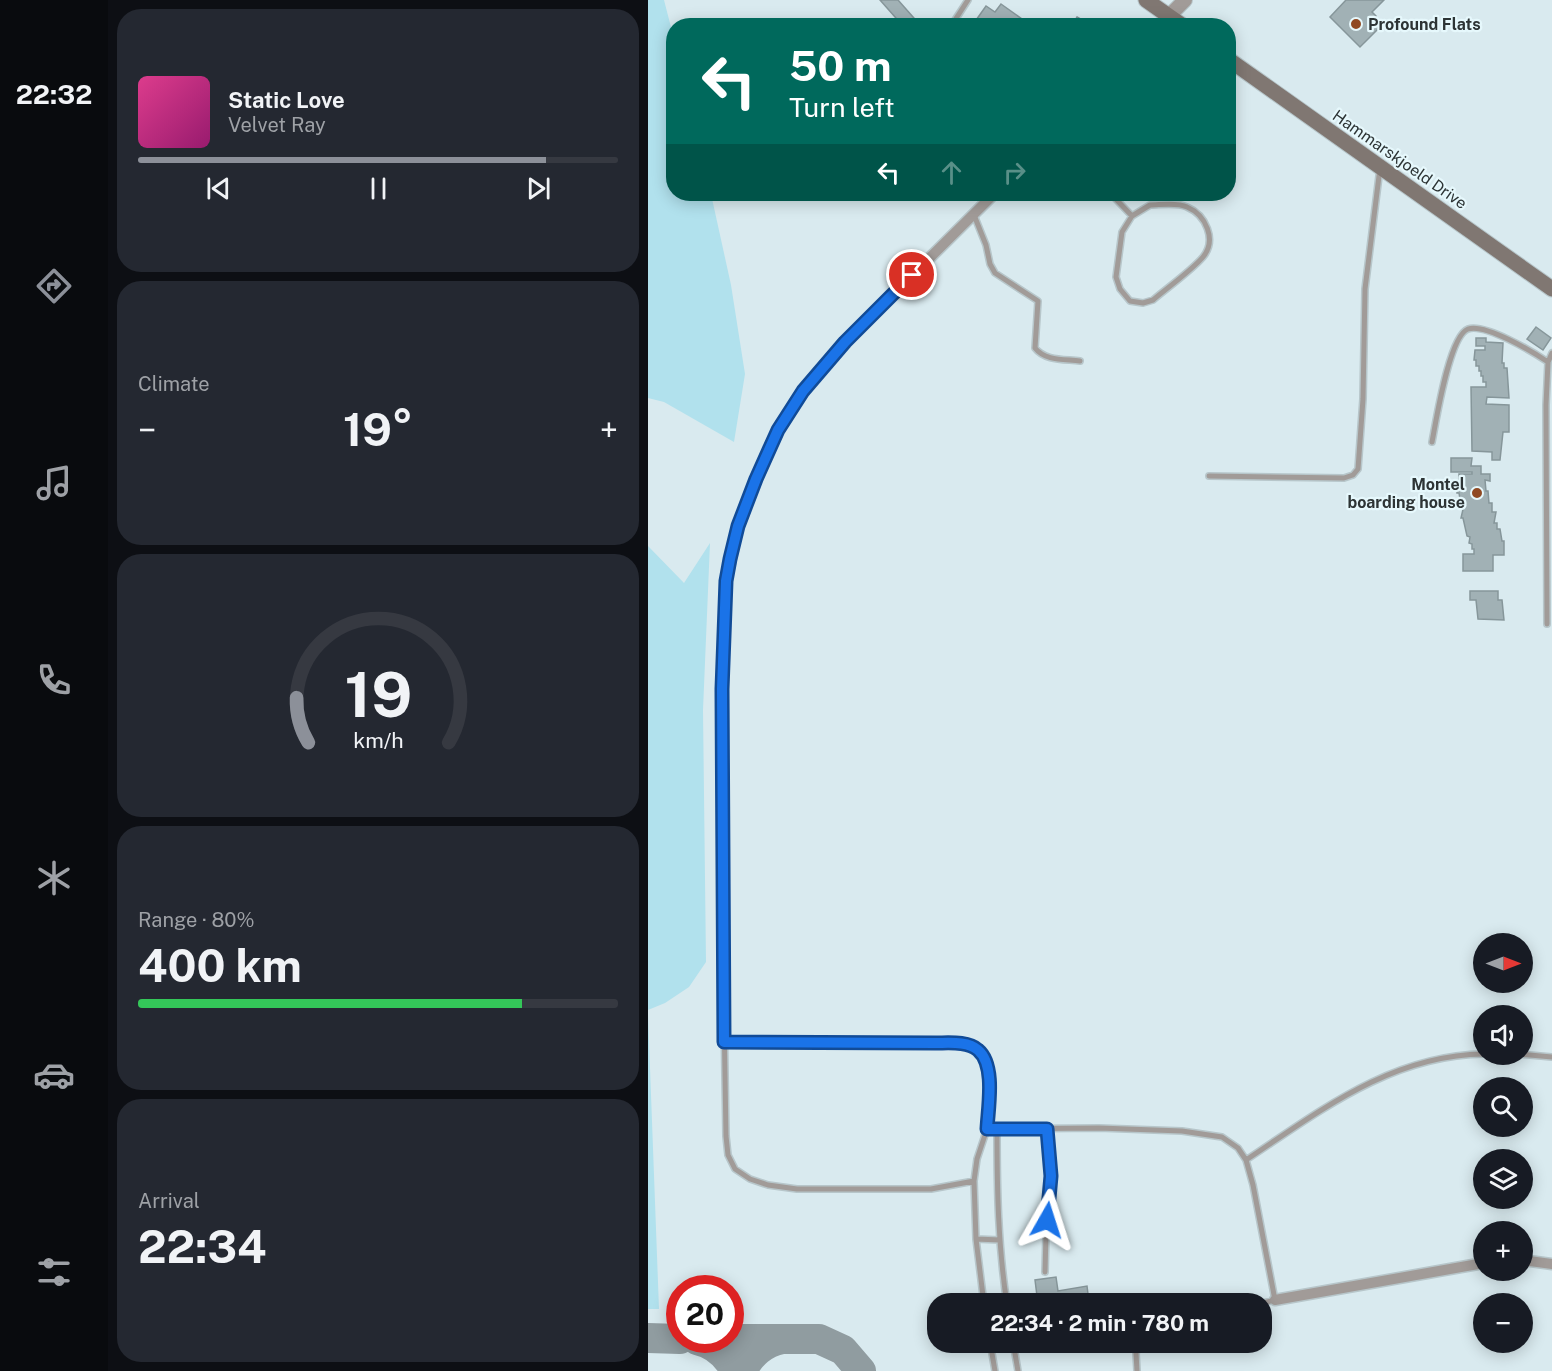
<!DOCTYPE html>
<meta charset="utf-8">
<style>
:root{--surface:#171b24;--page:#242831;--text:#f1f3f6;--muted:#9ea1a6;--line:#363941;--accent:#8c9099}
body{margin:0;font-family:"Public Sans",sans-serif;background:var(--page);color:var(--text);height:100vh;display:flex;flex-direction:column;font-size:22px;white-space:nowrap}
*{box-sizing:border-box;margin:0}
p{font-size:20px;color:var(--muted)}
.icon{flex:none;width:33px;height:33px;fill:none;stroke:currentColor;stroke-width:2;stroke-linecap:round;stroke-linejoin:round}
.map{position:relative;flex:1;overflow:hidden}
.details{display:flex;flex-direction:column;gap:9px;padding:9px;background:#0d0f14;width:540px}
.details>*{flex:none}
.top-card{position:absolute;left:18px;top:18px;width:570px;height:183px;border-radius:24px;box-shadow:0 3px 15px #0003;background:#00695c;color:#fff;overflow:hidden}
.needle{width:39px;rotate:90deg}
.fabs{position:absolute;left:825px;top:933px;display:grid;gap:12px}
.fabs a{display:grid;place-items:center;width:60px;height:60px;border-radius:50%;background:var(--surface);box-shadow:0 3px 15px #0003;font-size:30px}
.speed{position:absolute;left:18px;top:1275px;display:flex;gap:12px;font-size:30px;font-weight:700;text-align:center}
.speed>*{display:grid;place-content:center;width:78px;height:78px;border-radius:50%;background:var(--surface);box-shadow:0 3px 15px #0003;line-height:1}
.speed .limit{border:9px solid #d22;background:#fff;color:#111}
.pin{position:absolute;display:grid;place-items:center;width:51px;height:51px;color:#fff;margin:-26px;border:3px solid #fff;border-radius:50%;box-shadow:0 2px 6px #0007}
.me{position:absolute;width:66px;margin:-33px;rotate:6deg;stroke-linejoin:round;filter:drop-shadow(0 0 4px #0008)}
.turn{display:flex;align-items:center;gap:21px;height:126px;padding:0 24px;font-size:27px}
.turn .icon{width:78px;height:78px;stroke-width:2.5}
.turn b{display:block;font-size:42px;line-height:51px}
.lanes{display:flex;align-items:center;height:57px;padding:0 24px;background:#0003;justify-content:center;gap:30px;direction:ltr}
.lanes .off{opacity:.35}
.big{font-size:45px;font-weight:700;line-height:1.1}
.details .card{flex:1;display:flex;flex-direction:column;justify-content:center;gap:9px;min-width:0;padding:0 21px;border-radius:24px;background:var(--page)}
.details .dial{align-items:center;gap:0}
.dial svg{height:156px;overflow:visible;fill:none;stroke:var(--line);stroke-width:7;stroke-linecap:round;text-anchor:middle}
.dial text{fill:var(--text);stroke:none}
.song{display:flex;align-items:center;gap:18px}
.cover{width:72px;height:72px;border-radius:9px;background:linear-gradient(135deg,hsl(330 70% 55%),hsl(320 70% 35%))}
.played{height:6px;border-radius:3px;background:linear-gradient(90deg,var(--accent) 85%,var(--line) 85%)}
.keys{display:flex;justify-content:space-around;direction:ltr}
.heat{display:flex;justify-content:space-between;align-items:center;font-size:33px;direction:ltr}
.charge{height:9px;border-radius:4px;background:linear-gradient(90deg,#34c759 80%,var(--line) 0)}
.trip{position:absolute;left:279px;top:1293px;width:345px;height:60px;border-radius:24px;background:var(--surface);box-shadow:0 3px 15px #0003;font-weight:700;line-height:60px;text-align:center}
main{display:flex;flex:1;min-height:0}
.tab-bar{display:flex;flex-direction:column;width:108px;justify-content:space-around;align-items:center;background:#090b0e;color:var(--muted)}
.tab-bar .icon{width:42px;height:42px}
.tab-bar .selected{color:var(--accent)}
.tab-bar b{font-size:27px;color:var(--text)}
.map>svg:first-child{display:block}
.green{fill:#b1e1ed}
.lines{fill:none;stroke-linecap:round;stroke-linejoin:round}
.taxiway{stroke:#909ca0;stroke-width:30}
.building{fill:#a1b1b5;stroke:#86969a;stroke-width:1.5}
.service-casing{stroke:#b7c6ca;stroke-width:8}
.minor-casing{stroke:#b7c6ca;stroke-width:13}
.tertiary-casing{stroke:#b7c6ca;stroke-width:16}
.secondary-casing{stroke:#b7c6ca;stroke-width:17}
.service{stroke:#a19b98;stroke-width:5}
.minor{stroke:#a19b98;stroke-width:10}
.tertiary{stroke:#a19b98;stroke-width:14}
.secondary{stroke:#807772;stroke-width:15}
.route-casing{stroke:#114b97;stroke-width:15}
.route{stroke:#1a73e8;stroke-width:10}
.poi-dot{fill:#904a24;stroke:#e6f8fc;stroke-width:2}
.labels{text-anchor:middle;stroke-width:4.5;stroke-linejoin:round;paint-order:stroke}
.poi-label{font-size:16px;font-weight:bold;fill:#2d3435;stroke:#e6f8fc;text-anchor:start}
.street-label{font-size:16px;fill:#2d3435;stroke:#e6f8fc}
</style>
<main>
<nav class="tab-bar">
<b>22:32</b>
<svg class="icon selected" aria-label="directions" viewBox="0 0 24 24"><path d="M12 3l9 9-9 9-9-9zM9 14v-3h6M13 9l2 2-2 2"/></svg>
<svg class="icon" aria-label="music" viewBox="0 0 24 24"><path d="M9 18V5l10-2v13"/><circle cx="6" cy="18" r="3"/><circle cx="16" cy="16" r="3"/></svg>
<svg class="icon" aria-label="phone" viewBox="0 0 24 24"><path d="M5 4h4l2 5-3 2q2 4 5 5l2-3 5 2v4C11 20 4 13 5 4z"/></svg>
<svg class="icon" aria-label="climate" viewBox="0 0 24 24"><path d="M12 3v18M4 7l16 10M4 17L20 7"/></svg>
<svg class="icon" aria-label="car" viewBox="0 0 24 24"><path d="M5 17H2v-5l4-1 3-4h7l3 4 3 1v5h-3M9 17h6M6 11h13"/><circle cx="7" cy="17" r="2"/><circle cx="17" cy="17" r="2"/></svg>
<svg class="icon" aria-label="filters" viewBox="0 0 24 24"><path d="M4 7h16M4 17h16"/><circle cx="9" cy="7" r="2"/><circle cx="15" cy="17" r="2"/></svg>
</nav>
<section class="details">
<div class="card">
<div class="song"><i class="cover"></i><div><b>Static Love</b><p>Velvet Ray</p></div></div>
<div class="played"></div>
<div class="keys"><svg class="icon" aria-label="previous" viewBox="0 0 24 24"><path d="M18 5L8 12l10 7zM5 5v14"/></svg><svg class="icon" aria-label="pause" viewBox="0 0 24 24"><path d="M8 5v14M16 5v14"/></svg><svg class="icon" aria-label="next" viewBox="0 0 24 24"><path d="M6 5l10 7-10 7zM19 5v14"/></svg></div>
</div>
<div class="card"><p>Climate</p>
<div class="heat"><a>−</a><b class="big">19°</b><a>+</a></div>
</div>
<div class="card dial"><svg viewBox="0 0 100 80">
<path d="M14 69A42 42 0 1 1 86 69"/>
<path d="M14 69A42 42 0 0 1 8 46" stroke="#8c9099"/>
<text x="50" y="56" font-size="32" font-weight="700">19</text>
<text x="50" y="72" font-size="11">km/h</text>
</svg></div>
<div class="card"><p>Range · 80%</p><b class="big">400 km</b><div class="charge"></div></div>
<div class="card"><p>Arrival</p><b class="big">22:34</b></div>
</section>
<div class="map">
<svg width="904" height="1371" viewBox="0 0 904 1371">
<rect width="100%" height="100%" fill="#d9eaef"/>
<path class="green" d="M0,0H16L25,35L26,194H63L83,285L97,374L86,442L16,402L0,398Z
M62,543L55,710L58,962L41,987L17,1003L0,1010V546L36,583Z
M0,1014L11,1309H0Z"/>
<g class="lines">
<path class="taxiway" d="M0,1338L32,1339
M82,1339H171L195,1350L213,1371
M49,1340C67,1344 79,1355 87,1371
M94,1371C103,1354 115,1343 134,1339"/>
</g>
<path class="building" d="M232,0H250L273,26H255Z
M698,0H736L724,12L728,16L724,20L731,28L712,47L682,17Z
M353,4L374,19L370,26H329L326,23L338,6L347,12Z
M429,17L443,25V26L424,25Z
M888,327L903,338L895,350L879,339Z
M828,338H838V342L855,343L854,363H856V368H859L861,398L839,397L838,404L861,405V432H855L852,460H844V452L824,451L823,387H838V382H835V376H833V371H831V366H828V360H826L827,350H837V346H828Z
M803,458H824L823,466H833V474H842V481L837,480L838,491H840L841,503H844V512H848L846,523H849V529H852L854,541H856V555H845V571H815V554H826V549H824V544L821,543L822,537L819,536L815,518H813L816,505H813L811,493H809V482H811V474H824V472H803Z
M822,591H850V600H854L856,620L830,619L828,600H822Z
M408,1277L410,1291L439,1286L441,1302L390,1304L387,1280Z
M392,1342H418L419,1347L394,1351Z"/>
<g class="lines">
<g class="service-casing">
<path id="service" d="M307,20L320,0
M463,194L484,216
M502,205C512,205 529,202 539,207C558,215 569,240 555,257C543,271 519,288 505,300L495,303L482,301L472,289L468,277L474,232L484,216Z
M326,215L338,245L342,264L347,273L390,301L387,348C397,361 416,359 432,361
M784,442C788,422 801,336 820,329C837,323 885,352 900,362
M561,476L696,478L705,475L710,469L715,399L717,289L732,168
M899,624L898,405L900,362L904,353
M76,1014L78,1136L80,1155L87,1169L102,1179L120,1185L149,1189H283L326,1181L329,1159L339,1129
M76,1042L315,1044C319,1045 326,1046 329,1049C348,1062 340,1109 339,1129L451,1128L534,1131L574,1137L590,1148L598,1160L605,1185L627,1300L611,1304
M870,1054L904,1057
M349,1130C349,1188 350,1246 359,1304
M598,1160C672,1111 743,1055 836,1054
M326,1181L328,1239L336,1304
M328,1239L352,1240
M397,1272L398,1234L403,1176L399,1129
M342,1342L347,1371
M365,1342L370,1371
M489,1371L488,1353L493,1342"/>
</g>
<g class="minor-casing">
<path id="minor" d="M511,26L521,16
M76,1014L74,689L78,581L90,526L108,479L130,430L155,391L197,342L346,194
M874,1260L904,1264
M627,1300L836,1263"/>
</g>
<g class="tertiary-casing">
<path id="tertiary" d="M521,16L537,0"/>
</g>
<g class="secondary-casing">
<path id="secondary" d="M498,0L535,26
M580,59L904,289"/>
</g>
<use href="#service" class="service"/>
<use href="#minor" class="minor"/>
<use href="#tertiary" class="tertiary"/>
<use href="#secondary" class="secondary"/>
</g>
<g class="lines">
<g class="route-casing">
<path id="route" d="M264,275L197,342L155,391L130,430L108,479L90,526L82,559L78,581L74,689L76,1042L288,1043C301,1043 320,1041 330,1050C348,1065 340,1108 339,1129H399L403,1176L399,1220"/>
</g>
<use href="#route" class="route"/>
</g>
<g class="poi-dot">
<circle cx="708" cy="24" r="6"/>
<circle cx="829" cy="493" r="6"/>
</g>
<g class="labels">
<g class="poi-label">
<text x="720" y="30">Profound Flats</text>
<text x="817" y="490" text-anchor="end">Montel<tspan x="817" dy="18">boarding house</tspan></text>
</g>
<g class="street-label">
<text transform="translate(752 159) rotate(35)" y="6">Hammarskjoeld Drive</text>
</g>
</g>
</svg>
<div class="fabs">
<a><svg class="needle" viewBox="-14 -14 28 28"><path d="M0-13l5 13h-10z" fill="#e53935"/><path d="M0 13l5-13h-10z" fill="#9ea1a6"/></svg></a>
<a><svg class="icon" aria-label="sound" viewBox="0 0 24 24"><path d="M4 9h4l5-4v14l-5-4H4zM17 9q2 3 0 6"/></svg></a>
<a><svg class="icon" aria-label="search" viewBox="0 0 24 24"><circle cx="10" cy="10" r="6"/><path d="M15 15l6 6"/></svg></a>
<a><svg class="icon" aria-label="layers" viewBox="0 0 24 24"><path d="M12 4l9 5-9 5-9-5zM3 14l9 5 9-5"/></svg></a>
<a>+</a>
<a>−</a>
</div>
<div class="speed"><div class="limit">20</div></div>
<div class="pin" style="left:264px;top:275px;background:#d93025"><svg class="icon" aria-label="arrive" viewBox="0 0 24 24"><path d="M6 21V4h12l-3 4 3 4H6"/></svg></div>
<svg class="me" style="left:399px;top:1220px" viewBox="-20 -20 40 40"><path d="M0-17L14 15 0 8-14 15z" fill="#1a73e8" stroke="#fff" stroke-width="4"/></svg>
<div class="trip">22:34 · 2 min · 780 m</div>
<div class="top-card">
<div class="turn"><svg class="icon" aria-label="left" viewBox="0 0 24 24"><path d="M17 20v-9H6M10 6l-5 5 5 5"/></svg><div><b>50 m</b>Turn left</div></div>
<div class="lanes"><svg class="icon" aria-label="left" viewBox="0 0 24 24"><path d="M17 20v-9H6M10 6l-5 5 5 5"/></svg><svg class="icon off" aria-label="ahead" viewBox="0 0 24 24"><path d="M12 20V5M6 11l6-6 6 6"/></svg><svg class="icon off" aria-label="right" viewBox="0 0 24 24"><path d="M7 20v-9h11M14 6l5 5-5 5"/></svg></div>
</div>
</div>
</main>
